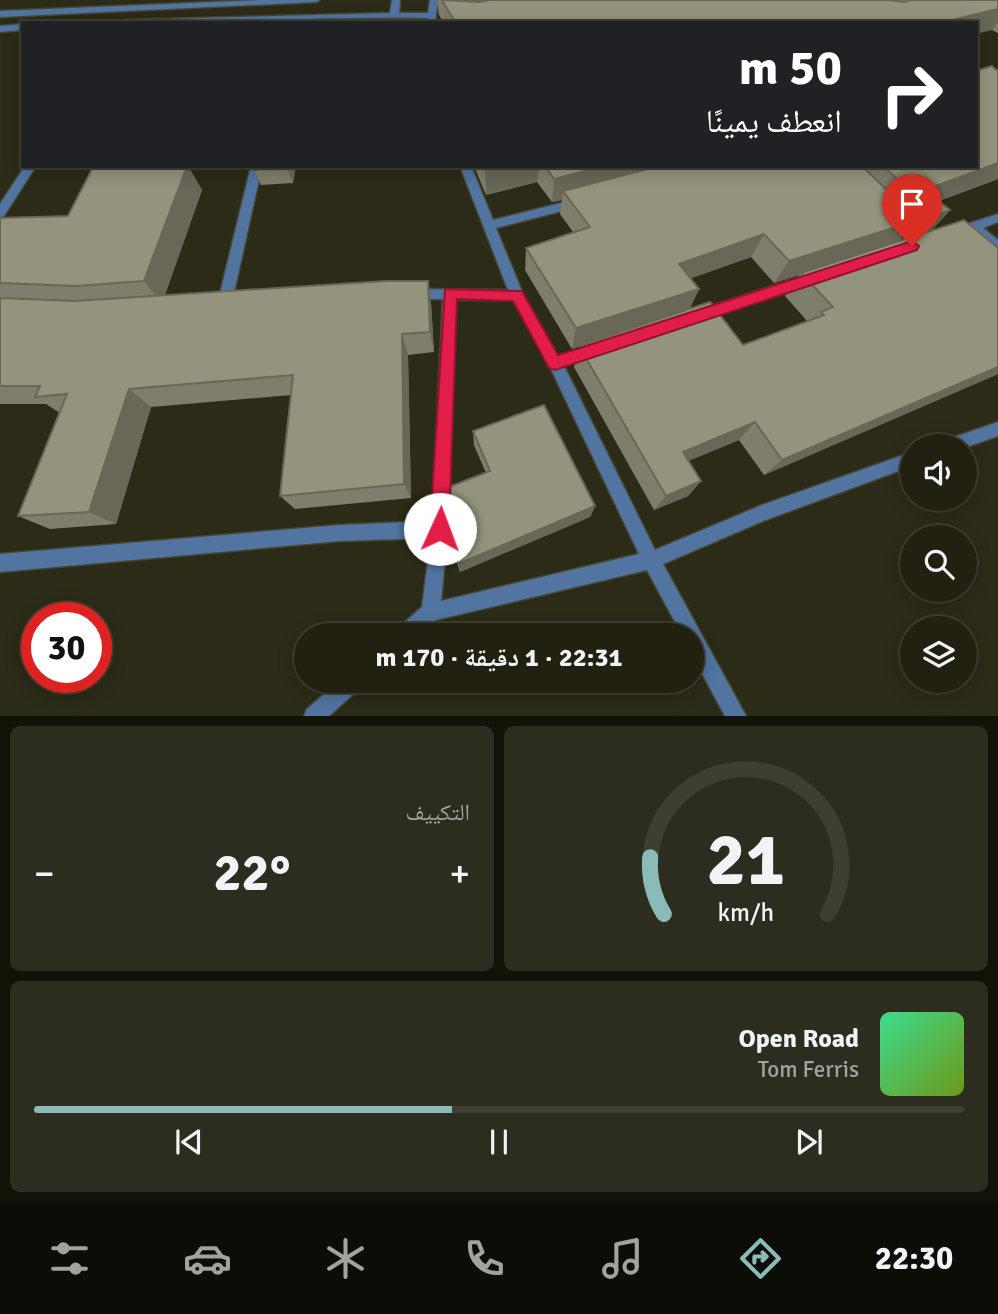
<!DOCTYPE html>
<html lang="ar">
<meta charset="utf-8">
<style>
:root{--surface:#212011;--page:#2d2d1f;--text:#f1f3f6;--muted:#a2a39f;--line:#3e3e31;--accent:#8bbbb9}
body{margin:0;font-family:Signika,"Noto Naskh Arabic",sans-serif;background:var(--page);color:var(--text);direction:rtl;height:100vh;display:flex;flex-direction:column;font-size:26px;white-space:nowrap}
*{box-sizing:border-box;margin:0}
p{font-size:23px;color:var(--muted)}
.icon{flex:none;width:38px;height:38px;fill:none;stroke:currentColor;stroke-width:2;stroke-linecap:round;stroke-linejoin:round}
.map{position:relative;height:716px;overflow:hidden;direction:ltr}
.sheet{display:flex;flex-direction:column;gap:10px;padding:10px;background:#121209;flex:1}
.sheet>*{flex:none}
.banner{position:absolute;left:21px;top:21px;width:957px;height:147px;border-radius:0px;box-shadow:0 4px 18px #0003,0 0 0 2px var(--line);direction:rtl;background:#202124;color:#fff;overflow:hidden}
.tools{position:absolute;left:900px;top:434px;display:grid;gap:14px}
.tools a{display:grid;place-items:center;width:77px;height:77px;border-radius:50%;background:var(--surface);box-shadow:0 4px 18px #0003,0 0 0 2px var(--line);font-size:35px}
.speed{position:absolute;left:21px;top:602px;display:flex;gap:14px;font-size:35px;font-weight:700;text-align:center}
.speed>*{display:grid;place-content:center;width:91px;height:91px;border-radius:50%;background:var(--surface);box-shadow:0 4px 18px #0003,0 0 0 2px var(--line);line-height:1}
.speed .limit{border:10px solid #d22;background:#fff;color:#111}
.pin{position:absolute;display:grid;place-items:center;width:60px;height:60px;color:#fff;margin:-72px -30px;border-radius:50% 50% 50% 0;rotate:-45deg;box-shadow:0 0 7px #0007}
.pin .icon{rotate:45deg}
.me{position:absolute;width:77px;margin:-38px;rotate:2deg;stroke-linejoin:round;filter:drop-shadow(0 0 5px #0008)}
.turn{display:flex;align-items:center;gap:24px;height:147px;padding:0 21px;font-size:32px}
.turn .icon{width:91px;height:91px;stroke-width:2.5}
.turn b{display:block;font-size:49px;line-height:60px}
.big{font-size:52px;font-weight:700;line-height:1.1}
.sheet .widget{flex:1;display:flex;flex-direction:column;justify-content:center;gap:10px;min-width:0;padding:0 24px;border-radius:10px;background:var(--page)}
.sheet .dial{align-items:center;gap:0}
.dial svg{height:182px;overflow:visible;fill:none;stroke:var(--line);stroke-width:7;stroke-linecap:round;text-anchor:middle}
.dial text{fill:var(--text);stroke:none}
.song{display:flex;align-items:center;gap:21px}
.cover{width:84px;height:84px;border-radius:10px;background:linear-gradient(135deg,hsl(150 70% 55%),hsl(80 70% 35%))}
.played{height:7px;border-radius:4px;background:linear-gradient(90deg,var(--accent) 45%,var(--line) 45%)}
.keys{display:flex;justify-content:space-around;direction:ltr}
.heat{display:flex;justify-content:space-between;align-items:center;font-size:38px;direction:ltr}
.sheet .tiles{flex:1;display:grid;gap:10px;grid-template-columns:1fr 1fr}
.widget:last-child{grid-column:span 2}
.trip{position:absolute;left:294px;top:623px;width:410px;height:70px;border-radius:35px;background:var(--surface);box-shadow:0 4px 18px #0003,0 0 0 2px var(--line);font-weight:700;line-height:70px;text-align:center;direction:rtl}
.dock{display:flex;height:112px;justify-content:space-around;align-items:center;background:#0d0d07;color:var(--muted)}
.dock .icon{width:49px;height:49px}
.dock .active{color:var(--accent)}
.dock b{font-size:32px;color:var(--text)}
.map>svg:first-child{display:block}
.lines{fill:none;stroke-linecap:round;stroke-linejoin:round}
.street-casing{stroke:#474734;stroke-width:3}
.street{fill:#5174a1;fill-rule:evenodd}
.wall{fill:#7f7e6c;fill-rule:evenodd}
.shaded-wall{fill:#686758}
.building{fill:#94937d;stroke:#686758;stroke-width:2}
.route{fill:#e11d48;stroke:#92132f;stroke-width:2}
</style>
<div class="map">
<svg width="998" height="716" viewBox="0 0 998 716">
<rect width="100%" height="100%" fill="#2c2b17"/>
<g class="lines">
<g class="street-casing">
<path id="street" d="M260,0H320L316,2L0,17V11Z
M392,0H400L399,13H428L430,0H438L435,23H427V18C326,16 224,23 123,23L127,20L390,13Z
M23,24V30L0,32V26Z
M25,166H36L4,216L0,217V204Z
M251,166H262L231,306L224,311L217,306Z
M460,166H471L493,220L577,199L583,203L577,207L496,228L523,294L558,356L594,344L599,346L601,350L599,354L564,366L655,550L762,505L912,452V466L763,521L663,564L746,716H725L691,653V635H682L647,570L436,620L419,635H396L398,628L422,607L431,538L340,541L0,572V554L340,525L432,521L443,299H413L407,294L413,289L508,290ZM456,300H513L550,367L639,554L441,601L448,529Z
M998,214V222L983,228L998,240V252L971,231L956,236L950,232L952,229Z
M810,274L816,279L815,282L700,320L693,315L695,311Z
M998,422V436L964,448L940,446L943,441Z
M339,681H363L360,688L329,716H304L307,709Z"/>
</g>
<use href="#street" class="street"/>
</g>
<path class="wall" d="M437,0H998V33L992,30L443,22L439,15Z
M996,70H998V179L939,201L950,210L932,230L998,248V374L764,475L739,440L688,461L701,481L688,496L654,510L574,367L579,346L572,349L525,270L526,248L573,232L560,214L562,200L552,202L537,182L486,195L474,166H976ZM908,232L913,236L900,240ZM751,257L774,283L799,275L785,296L807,321L743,345L689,309L699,289L691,278Z
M163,166H188L202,190L165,295L431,303L434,352L408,355L411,498L295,509L280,496L291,395L151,407L116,524L50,529L18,516L60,413L46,404H0V218L68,216Z
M296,166L293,183L261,185L254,170Z
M473,431L595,506L590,517L460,572L446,531L486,473L474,445Z"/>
<path class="shaded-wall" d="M456,0H572L459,20Z
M998,9V22L992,30L976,34V23H940Z
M998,163V179L926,206L925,190Z
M187,166L202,190L162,303L144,281Z
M287,166H296L293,183L287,169Z
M505,166H539L537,182L486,195L485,171Z
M604,166H692L563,191L562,200L552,202L554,179Z
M950,210L928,234L915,238L936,215Z
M918,220L898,243L801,273L799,275L774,283L789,261Z
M764,234L751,257L670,286L679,264Z
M428,281L431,303L434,352L430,332Z
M699,289L689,311L572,349L576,328Z
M402,334L408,355L411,498L404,484Z
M998,367V374L764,475L782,460Z
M129,389L151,407L116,524L89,512Z
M755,422L739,440L671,468L683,452Z
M701,481L688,496L654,510L666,496Z
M595,506L590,517L460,572L458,564Z"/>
<path class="building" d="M442,0L480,2L489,0H888L904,2L911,0H998V9L940,23H434L455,22Z
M992,66L996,70H998V163L925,190L950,210L936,215L883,166H976V71Z
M163,166H187L144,281L76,286L0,283V218L68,216L92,169Z
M255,166H287V169L254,170Z
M483,166H505L485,171Z
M545,166H604L554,179Z
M659,166H862L918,220L789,261L764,234L679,264L699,289L576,328L526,248L590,227L563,191Z
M964,220L998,248V367L782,460L755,422L683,452L701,481L666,496L579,346L710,302L743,345L824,315L821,312L833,307L801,273Z
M386,281H428L430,332L402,334L404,484L280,496L293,375L129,389L89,512L18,516L67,394L35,397L40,386H0V298L75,301Z
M544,405L595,506L458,564L446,531L449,487L490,471L473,431Z"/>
<path class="route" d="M912,241L919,246L917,250L555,370L549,368L513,301L457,299L449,529L447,536L440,539L433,536L430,529L445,289L522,291L558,355Z"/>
</svg>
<div class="tools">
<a><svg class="icon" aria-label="sound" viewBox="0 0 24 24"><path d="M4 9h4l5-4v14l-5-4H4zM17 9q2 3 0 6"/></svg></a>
<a><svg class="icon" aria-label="search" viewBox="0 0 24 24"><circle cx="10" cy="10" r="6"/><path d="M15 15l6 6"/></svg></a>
<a><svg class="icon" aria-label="layers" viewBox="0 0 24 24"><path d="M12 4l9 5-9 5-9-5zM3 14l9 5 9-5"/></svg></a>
</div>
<div class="speed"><div class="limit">30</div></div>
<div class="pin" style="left:912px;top:246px;background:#d93025"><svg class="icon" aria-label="arrive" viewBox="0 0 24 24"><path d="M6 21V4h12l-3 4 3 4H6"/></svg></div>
<svg class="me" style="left:440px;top:529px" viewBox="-20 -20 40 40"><circle r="19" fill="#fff"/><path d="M0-13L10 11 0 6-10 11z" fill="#e11d48"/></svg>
<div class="trip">22:31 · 1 دقيقة · 170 m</div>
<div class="banner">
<div class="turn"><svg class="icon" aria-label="right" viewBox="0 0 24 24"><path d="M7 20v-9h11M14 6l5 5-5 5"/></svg><div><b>50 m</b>انعطف يمينًا</div></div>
</div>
</div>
<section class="sheet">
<div class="tiles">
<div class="widget dial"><svg viewBox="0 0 100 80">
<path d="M14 69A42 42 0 1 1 86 69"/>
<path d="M14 69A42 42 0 0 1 8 44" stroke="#8bbbb9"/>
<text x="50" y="56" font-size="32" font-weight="700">21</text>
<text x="50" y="72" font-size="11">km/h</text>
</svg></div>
<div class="widget"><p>التكييف</p>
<div class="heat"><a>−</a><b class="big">22°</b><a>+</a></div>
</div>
<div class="widget">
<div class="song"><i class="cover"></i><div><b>Open Road</b><p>Tom Ferris</p></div></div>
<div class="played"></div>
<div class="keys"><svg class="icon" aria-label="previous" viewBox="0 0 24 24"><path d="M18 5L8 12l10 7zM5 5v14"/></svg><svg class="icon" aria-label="pause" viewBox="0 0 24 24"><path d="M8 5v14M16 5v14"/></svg><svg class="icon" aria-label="next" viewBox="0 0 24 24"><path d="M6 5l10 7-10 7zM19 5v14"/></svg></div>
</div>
</div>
</section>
<nav class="dock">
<b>22:30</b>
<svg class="icon active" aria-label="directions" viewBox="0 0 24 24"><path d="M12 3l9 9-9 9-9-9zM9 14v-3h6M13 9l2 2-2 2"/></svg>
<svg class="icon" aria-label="music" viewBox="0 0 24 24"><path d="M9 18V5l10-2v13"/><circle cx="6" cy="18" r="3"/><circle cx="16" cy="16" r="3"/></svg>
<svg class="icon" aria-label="phone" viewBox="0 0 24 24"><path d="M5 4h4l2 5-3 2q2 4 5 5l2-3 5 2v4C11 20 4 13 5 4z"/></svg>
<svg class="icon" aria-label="climate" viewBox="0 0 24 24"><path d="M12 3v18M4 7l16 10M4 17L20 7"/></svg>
<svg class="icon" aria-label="car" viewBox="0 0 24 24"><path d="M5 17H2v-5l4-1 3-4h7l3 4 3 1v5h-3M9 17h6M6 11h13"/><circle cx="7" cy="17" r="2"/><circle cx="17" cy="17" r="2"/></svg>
<svg class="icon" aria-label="filters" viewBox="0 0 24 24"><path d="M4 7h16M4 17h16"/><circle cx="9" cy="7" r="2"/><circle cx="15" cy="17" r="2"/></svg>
</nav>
